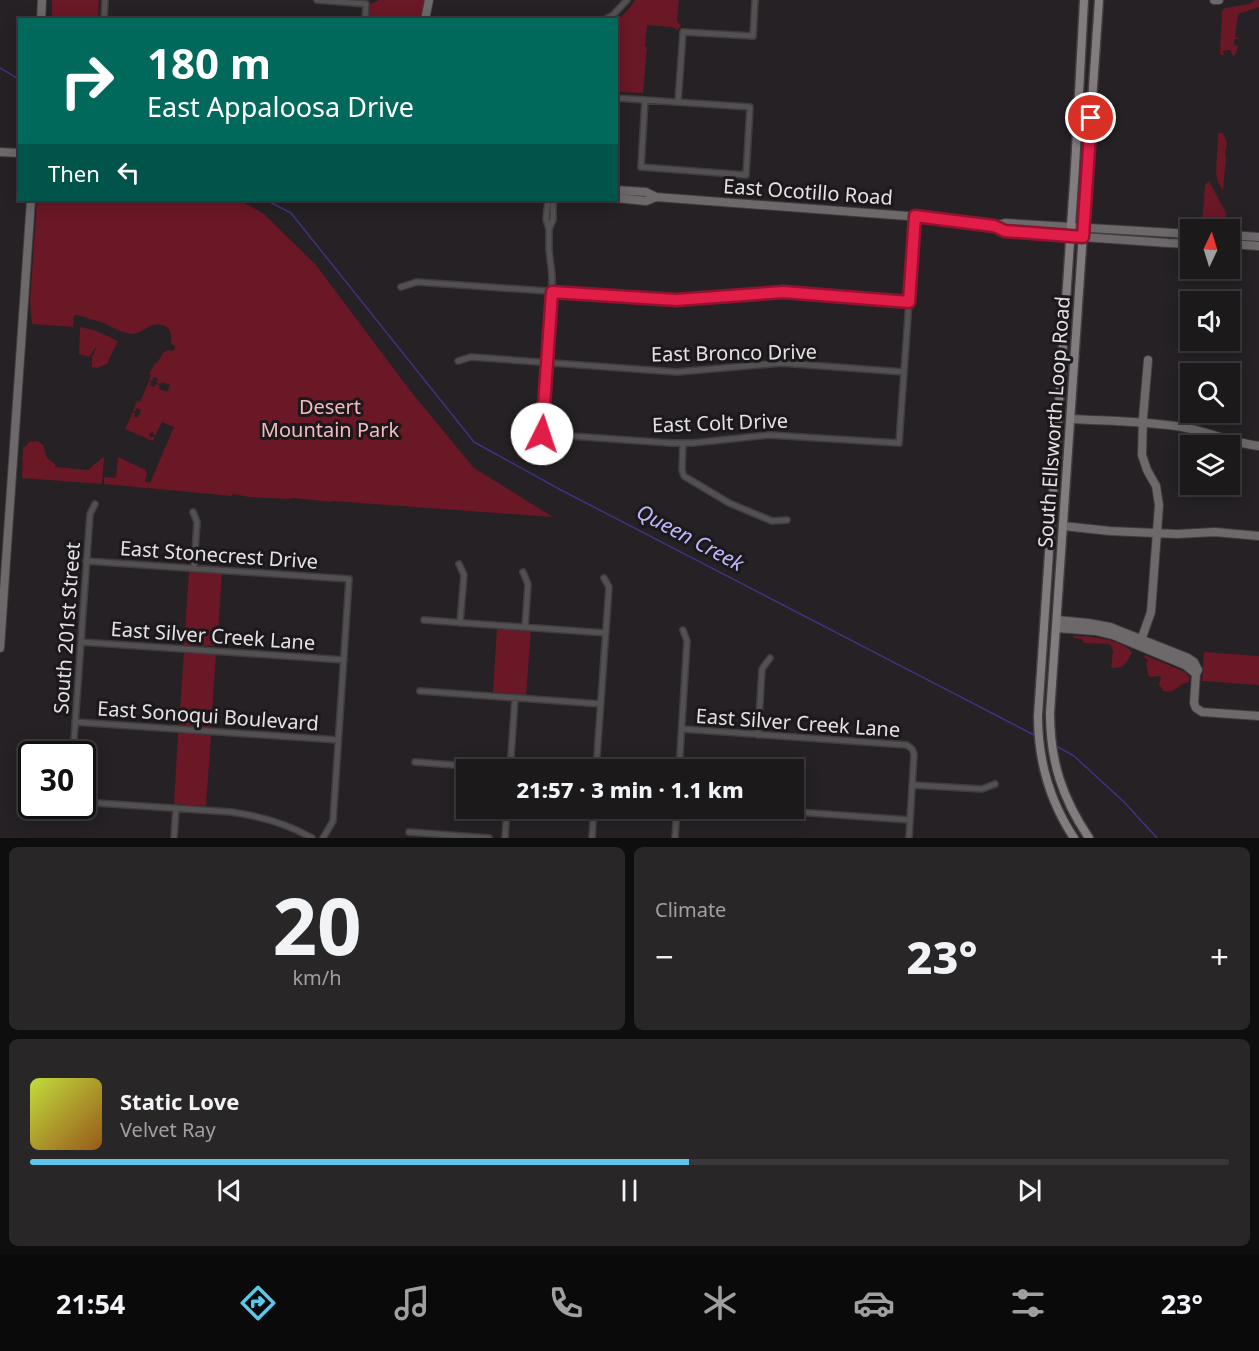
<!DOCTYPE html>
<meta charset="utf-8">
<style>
:root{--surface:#1c191b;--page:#292628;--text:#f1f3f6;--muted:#a0a0a3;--line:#3a383a;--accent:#5cc7e8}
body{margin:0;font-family:"Noto Sans",sans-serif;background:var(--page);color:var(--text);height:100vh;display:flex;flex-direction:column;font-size:22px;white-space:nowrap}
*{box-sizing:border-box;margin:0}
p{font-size:20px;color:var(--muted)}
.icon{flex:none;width:33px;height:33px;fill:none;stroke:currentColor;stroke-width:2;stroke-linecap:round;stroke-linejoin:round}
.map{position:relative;height:838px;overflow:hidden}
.drawer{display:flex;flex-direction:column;gap:9px;padding:9px;background:#0f0e0f;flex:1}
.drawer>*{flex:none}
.hud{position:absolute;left:18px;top:18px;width:600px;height:183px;border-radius:0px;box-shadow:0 3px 15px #0003,0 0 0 2px var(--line);background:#00695c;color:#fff;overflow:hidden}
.needle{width:39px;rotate:4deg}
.fabs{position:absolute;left:1180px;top:219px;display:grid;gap:12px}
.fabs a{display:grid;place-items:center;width:60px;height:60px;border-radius:0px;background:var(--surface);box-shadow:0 3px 15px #0003,0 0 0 2px var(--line);font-size:30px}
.speed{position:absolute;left:18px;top:741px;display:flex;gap:12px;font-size:30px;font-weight:700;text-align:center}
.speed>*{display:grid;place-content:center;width:78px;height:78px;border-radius:50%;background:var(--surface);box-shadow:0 3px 15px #0003,0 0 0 2px var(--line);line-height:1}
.speed .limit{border:3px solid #111;border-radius:9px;background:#fff;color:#111}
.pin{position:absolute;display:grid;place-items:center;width:51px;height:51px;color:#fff;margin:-26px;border:3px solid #fff;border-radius:50%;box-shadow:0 2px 6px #0007}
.me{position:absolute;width:66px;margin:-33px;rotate:4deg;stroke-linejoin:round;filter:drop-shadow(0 0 4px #0008)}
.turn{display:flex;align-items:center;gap:21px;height:126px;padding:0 30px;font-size:27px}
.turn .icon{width:78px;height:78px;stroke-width:2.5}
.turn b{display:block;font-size:42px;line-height:51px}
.then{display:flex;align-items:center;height:57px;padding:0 30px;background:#0003;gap:12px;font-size:22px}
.big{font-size:45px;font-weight:800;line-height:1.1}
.drawer .tile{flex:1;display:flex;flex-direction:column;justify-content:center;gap:9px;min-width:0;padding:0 21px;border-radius:9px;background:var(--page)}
.drawer .dial{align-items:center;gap:0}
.dial b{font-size:78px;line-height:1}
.song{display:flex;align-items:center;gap:18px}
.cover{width:72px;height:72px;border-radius:9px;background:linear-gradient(135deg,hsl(70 70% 55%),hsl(30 70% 35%))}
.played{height:6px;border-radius:3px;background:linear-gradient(90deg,var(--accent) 55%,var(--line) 55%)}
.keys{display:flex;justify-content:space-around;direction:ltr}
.heat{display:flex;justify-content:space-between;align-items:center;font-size:33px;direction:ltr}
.drawer .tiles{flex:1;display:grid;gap:9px;grid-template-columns:1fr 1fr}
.tile:last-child{grid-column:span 2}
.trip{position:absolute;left:456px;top:759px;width:348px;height:60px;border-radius:0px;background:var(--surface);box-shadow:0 3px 15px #0003,0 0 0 2px var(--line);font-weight:800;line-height:60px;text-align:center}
.tabs{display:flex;height:96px;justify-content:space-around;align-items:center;background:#0b0a0b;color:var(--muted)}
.tabs .icon{width:42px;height:42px}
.tabs .current{color:var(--accent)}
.tabs b{font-size:27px;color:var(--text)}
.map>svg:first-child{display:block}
.green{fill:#6a1726}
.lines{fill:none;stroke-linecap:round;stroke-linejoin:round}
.stream{stroke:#413281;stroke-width:1.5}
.street-casing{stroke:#403c3f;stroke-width:8}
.secondary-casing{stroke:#403c3f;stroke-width:10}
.primary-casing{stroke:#403c3f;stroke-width:11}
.street{stroke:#535051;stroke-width:5}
.secondary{stroke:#6d696b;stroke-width:8}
.primary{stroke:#827c7e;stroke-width:8}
.route-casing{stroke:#92132f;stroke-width:15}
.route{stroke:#e11d48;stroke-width:10}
.labels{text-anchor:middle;stroke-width:6;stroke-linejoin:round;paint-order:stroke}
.street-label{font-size:20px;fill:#e5e2e4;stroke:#1c181b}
.park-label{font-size:20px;fill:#f2bbbd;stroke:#1c181b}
.water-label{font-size:21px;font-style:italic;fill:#bcb8fb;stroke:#1c181b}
</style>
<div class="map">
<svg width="1259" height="838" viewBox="0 0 1259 838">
<rect width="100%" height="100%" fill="#252124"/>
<path class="green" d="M52,0H99L98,19H52Z
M379,0H425L422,19L368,20L370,10L369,5Z
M635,0H679L677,21L681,26L677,30L672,27L647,25L645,47H647L643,93L617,92V20L629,9Z
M1256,0H1259V7L1238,14L1235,37L1240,39H1234V45L1238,46L1236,53L1233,56L1230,50L1223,51L1224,55H1221L1220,52L1222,11L1225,8L1249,4Z
M1218,133H1223L1227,143L1225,153L1226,158L1223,191L1218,182L1216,174Z
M1209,181L1226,213V224L1208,227L1184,228V223L1202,224L1205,185Z
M37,200H238L263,213L316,265L412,393L474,468L553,517L332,501V502L293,498L288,499L249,497L233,494L232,496L104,484V477L116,478L118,457L146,470L147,475L145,481L150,483L174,427L162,422L155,436L152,432L149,434L150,437H155L153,441L125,429L133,412L135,413L134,416L137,418L139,414L143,416L140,414L141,410L137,408L135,411H133L137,401L140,402L149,381L151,382L150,385L154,387L156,384L160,385L159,389L167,392L170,385L162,382L160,384L156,383L158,380L156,377L153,378L152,381L149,380L151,375L149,374L155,363H157L163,353L168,350L174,351L175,346L171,344C172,336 171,327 162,325C150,321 142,335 130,334C121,332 112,327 104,323C95,320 86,318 77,315L74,316L73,327L32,324L30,302Z
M80,327L94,330L118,341L107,364L97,368L92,367V356L96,349L95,348L89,357L79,354Z
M38,441L43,445L47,458L55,464V467L89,470C93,464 99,462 104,456L102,484L22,478L23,448L28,444V442Z
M189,571L222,573L217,646L184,645Z
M497,628L531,630L526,695L493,692Z
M1073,636C1090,636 1121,639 1132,652C1127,663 1124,669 1111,668L1113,651L1111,646L1108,644L1084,643L1082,639L1074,638Z
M184,652L216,654L211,727L179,725Z
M1204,652L1259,656V685L1202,681Z
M1145,655L1185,672L1189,677V682C1178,684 1179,689 1170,692L1163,691L1159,684L1161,676L1149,677L1146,664L1148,660L1144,657Z
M178,732L211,735L206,806L174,804Z"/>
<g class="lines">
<path class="stream" d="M0,68L20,80
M266,200L291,213L474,442L561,490L1036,736
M1056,746L1074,756L1124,802L1157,838"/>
<g class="street-casing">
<path id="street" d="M317,0L366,4L365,20
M104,20L105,0
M473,20H479
M604,20L613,15L627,0
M616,98L750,107L746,175L641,167L645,100
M678,102L683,32L753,36L755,0
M548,200L546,219L549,229
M553,200V220L549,229V250L552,275V292L542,434L670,443H693L769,435L899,443L915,216
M401,287L417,282L676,300L783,292L909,301
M458,361L471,357L677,372L781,363L904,372
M683,443L682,470L684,476L729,503L772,521L787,520
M193,512L197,522L194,568
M86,561L349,579L333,821L323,838
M459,564L464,575L460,623
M523,572L528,584L525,627
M424,620L606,633
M81,642L344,660
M420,691L601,704
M75,722L338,740
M682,729L907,745L912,749L914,754L909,838
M758,735L762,669L770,658
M73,754L90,514L95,504
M415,762L521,770
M510,770L515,698
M596,770L609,587L604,578
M679,770L687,641L683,630
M912,785L982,789L995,784
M82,802L231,812C260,816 286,823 312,838
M739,808L910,820
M409,832L489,838
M174,838L176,808
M505,838L507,808
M592,838L594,808
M675,838L677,808"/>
</g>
<g class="secondary-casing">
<path id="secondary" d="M1214,0H1219
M41,20L42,0
M425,20L429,0
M0,152L20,153
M616,190L646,192L656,197L908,216L994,226L1005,231L1025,233L1168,243L1191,244
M616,198L646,201L656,197
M994,226L1005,223L1191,234
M1230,235L1259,237
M1230,244L1259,246
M1071,419C1108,421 1145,421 1182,427C1208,432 1233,443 1259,446
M1063,526L1110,531L1177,534L1215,532L1259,536
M1057,620L1088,623L1110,627L1188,658L1194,662L1198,670L1196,674L1194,703L1196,708L1202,712L1259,716
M1056,628L1096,631L1113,635L1185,665L1196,674
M1139,646L1151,612L1159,505L1156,486L1147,470L1142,455L1143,418L1148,360
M0,648L31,200"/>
</g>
<g class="primary-casing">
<path id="primary" d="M1074,838C1049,800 1038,761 1038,716L1075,167L1084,0
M1089,838C1062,798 1050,761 1050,713L1099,0"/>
</g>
<use href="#street" class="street"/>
<use href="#secondary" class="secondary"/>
<use href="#primary" class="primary"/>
</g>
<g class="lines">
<g class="route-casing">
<path id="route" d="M542,434L552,292L676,300L783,292L909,302L915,216L994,226L1005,231L1083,237L1091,118"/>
</g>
<use href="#route" class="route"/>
</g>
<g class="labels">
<g class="street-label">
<text transform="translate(808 192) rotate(4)" y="7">East Ocotillo Road</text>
<text transform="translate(734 353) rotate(-1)" y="7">East Bronco Drive</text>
<text transform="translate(1054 422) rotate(-86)" y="7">South Ellsworth Loop Road</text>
<text transform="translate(720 423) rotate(-2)" y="7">East Colt Drive</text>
<text transform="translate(219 555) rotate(4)" y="7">East Stonecrest Drive</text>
<text transform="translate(67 628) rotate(-86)" y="7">South 201st Street</text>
<text transform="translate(213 636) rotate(4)" y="7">East Silver Creek Lane</text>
<text transform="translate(208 716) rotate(4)" y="7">East Sonoqui Boulevard</text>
<text transform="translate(798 723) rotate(4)" y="7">East Silver Creek Lane</text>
</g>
<g class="park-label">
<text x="330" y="414">Desert<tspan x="330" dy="23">Mountain Park</tspan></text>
</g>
<g class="water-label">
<text transform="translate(690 538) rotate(28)" y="7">Queen Creek</text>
</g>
</g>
</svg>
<div class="fabs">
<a><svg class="needle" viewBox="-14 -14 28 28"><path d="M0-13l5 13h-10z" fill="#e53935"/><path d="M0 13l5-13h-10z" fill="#a0a0a3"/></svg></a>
<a><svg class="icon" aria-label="sound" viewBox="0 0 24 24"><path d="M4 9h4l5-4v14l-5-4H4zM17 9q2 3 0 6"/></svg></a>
<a><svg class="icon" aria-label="search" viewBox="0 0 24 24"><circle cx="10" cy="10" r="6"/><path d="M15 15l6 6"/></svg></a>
<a><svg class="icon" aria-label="layers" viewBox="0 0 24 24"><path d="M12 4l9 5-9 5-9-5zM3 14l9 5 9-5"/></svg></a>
</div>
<div class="speed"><div class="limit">30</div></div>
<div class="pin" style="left:1091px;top:118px;background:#d93025"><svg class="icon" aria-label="arrive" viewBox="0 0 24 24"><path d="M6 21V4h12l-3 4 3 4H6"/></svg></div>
<svg class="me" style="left:542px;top:434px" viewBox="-20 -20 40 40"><circle r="19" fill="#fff"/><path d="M0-13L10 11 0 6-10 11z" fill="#e11d48"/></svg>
<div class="trip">21:57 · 3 min · 1.1 km</div>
<div class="hud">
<div class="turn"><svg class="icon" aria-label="right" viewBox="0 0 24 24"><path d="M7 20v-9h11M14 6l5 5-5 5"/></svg><div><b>180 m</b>East Appaloosa Drive</div></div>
<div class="then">Then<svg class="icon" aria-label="left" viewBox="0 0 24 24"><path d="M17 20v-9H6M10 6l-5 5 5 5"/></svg></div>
</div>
</div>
<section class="drawer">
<div class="tiles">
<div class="tile dial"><b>20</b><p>km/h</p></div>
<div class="tile"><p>Climate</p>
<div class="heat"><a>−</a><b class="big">23°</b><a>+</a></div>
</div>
<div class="tile">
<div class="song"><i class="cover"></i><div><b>Static Love</b><p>Velvet Ray</p></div></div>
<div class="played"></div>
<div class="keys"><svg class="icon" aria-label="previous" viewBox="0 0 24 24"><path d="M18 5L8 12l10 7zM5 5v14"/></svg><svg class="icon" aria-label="pause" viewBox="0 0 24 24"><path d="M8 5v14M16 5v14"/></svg><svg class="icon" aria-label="next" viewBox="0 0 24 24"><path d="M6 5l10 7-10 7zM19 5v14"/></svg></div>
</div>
</div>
</section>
<nav class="tabs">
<b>21:54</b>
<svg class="icon current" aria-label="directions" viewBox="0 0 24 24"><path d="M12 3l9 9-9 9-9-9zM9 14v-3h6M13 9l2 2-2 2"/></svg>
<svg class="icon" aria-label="music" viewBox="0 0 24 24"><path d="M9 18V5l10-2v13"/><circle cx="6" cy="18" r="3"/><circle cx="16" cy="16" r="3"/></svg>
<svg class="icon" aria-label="phone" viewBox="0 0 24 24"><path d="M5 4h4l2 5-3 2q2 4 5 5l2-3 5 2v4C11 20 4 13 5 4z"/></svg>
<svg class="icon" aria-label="climate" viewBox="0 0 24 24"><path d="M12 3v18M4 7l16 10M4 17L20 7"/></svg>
<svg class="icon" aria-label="car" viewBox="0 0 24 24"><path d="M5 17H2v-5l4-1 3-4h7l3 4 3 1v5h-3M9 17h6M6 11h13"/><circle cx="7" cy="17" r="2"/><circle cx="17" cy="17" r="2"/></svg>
<svg class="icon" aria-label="filters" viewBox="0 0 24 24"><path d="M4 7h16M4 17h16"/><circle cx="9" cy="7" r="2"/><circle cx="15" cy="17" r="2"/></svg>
<b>23°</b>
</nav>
